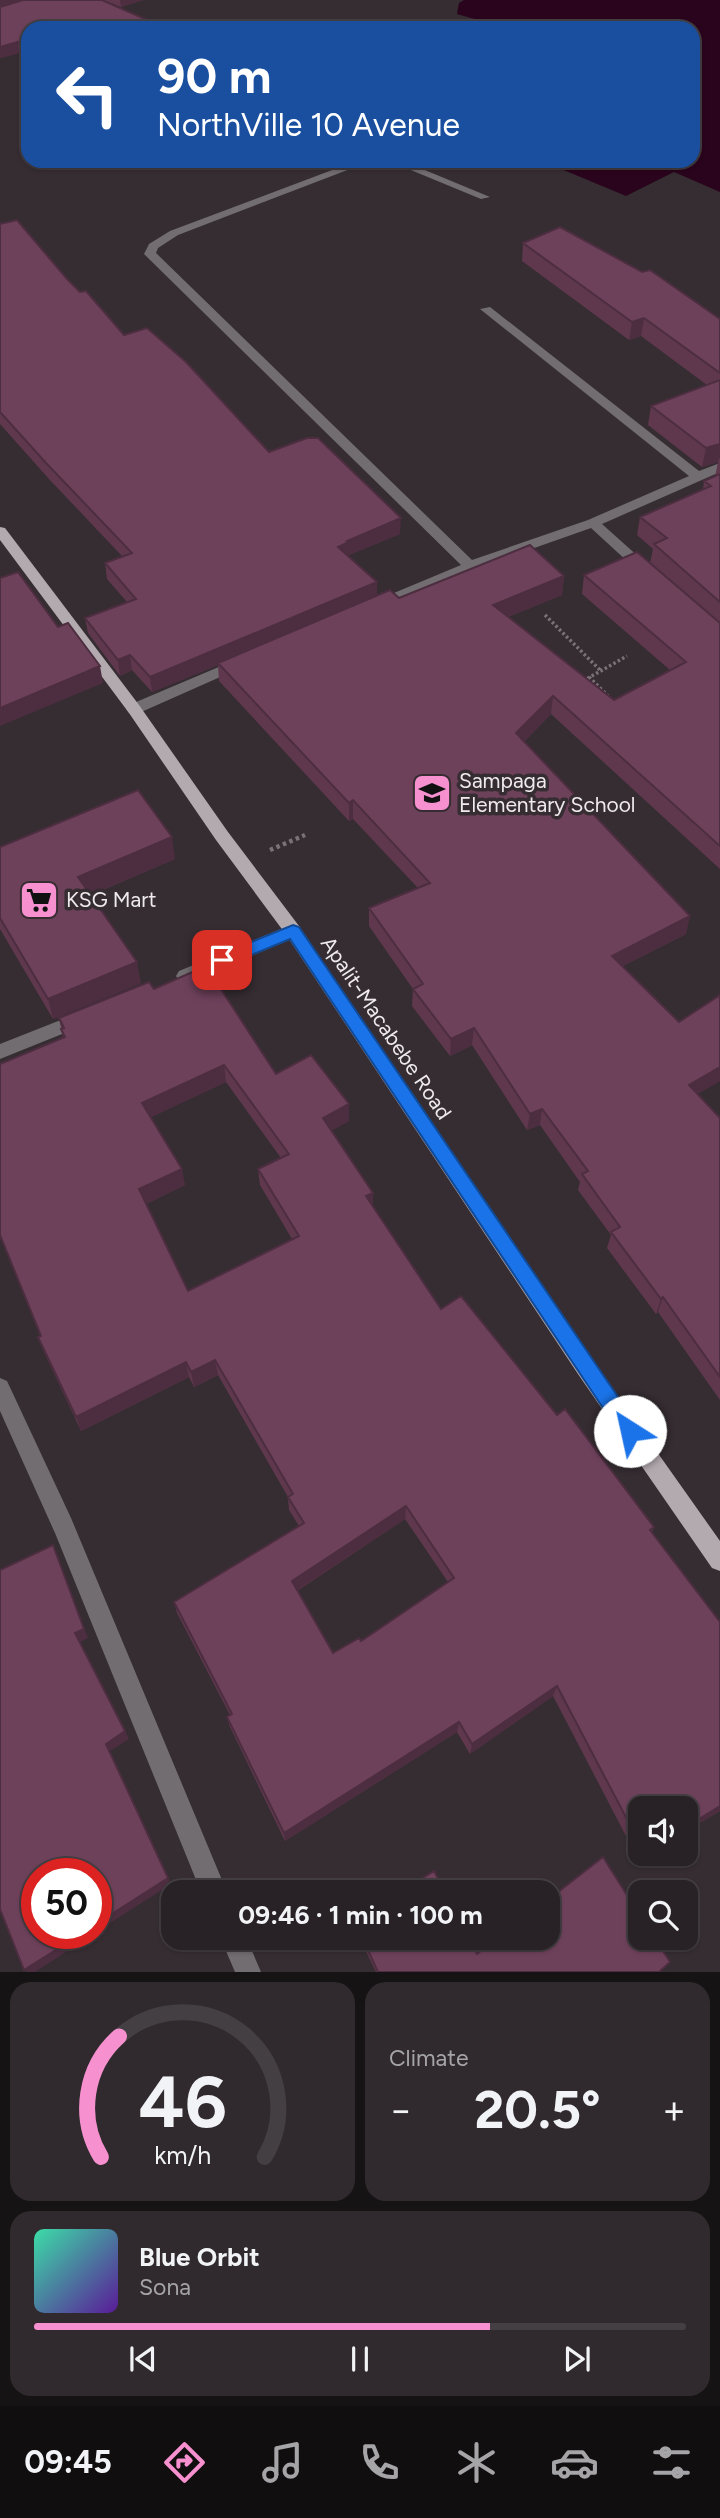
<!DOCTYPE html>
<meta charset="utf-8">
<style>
:root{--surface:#282226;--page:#302a2e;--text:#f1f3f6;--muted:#a5a4a7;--line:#443f43;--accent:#f790ce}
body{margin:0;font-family:Figtree,sans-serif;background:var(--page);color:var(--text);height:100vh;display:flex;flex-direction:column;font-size:26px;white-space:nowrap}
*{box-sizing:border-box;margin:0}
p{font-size:23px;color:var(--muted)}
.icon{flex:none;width:38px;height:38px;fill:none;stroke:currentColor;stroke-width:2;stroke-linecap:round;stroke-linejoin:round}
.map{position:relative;height:1972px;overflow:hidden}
.details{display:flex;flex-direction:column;gap:10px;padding:10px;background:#161315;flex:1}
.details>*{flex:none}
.hud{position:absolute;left:21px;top:21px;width:679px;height:147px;border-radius:21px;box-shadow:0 2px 5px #0004,0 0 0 2px var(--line);background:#1a4fa0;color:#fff;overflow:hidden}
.controls{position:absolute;left:628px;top:1796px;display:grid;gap:14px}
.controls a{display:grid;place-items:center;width:70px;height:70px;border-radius:14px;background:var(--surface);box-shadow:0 2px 5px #0004,0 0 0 2px var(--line);font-size:35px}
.speed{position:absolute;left:21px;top:1858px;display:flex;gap:14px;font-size:35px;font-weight:700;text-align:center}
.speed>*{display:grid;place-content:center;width:91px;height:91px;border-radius:50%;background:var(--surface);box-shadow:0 2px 5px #0004,0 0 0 2px var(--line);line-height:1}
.speed .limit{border:10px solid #d22;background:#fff;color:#111}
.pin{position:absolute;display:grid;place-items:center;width:60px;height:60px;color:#fff;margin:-30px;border-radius:14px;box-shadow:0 4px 10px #0006}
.me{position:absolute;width:77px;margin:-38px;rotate:325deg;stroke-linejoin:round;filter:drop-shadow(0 0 5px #0008)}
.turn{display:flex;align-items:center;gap:24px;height:147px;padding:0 21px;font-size:32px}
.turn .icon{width:91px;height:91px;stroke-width:2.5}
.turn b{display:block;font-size:49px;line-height:60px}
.big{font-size:52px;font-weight:700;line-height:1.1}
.details .widget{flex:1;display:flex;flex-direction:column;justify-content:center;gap:10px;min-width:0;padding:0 24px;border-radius:21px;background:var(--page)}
.details .dial{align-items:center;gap:0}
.dial svg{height:182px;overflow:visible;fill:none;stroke:var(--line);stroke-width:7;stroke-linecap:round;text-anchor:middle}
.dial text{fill:var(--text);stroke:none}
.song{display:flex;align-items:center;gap:21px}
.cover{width:84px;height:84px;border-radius:10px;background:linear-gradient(135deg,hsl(160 70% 55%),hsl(270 70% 35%))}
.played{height:7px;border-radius:4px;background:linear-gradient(90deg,var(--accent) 70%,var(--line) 70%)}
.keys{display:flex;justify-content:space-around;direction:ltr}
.heat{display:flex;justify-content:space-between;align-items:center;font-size:38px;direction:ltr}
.details .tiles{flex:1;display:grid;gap:10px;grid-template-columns:1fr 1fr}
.widget:last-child{grid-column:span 2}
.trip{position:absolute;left:161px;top:1880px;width:399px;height:70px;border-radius:21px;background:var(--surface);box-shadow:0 2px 5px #0004,0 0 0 2px var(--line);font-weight:700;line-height:70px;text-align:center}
.menu{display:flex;height:112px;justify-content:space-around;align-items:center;background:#100e0f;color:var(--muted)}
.menu .icon{width:49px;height:49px}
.menu .current{color:var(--accent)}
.menu b{font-size:32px;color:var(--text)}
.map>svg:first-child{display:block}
.water{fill:#2a041d}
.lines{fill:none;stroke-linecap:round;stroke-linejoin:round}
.path-far1{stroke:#7a7276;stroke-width:3.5;stroke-dasharray:2.5 2.5;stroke-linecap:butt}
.path{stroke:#7a7276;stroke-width:4.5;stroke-dasharray:3.5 3.5;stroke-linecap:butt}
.minor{fill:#726d70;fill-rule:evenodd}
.major{fill:#b3aaaf;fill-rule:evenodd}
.wall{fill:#5f384e;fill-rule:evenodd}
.shaded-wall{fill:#4d2e40}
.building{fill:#6e415b;stroke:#4d2e40;stroke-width:2;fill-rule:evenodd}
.route{fill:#1a73e8;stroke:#114b97;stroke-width:2}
.labels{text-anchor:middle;stroke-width:7;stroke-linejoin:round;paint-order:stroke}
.poi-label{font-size:21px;fill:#efeaed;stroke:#362d32;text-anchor:start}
.street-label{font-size:21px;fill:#efeaed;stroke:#362d32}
</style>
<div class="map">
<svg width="720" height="1972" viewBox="0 0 720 1972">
<rect width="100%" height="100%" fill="#362d32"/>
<path class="water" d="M464,0H720V192L674,172L626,196L542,161H693V28C615,28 531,38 457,14L459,3Z"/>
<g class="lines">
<path class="path-far1" d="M545,615L600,670
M589,677L608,696
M583,681L627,656"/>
<path class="path" d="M270,850L305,835"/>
<path class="minor" d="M356,161H371L178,235L158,248L156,253L472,560L588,520L689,476L480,309L490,307L699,471L720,463V472L602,524L650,567V573H640L591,528L475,569L380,609H370V603L461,565L144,254L149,244L170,231Z
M389,161H403L490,197L481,199Z
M240,658L245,660L247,663L245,666L139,713H129L126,709L129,705Z
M293,924L299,926L302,931L299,936L191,981H179L176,976L179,971Z
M81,1012L87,1014L90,1019L87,1024L0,1059V1044Z
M0,1378L7,1381L71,1518L227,1892H201L55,1533L0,1411Z
M220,1937H246L261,1972H235Z"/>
<path class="major" d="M0,527L5,528L139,705L228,832L299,926L592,1360L720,1541V1571L712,1568L578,1374L287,936L216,840L129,713L0,540Z"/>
</g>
<path class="wall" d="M0,0L28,28V61L19,53L0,58Z
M103,0H143L121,7Z
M0,224L67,279L124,335L269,452L400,534L349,555V557L377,595L399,598L564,576L562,595L508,617L614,700L670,670L582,594L584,575L650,563L653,549L637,535L640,517L703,490L704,481L715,477L718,462L702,467L648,425L651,406L707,385L641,336L629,340L522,261L523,243L720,319V869L551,714L524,742L686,934L623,966L679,1022L720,995V1081L697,1094L720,1118V1400L658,1312L656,1314L607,1248L611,1235L578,1190L580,1182L540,1125L527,1130L472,1045L450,1056L412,1006L413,989L369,926V908L418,888L353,819L349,821L219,681L218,665L152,692L132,670L120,676L88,633L85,618L127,602L107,579L105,563L122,556L49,479L0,424Z
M0,847L175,859L91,895L141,983L53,1019L0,929Z
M154,989L276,1074L349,1104V1121L332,1130L373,1193V1208L441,1309L557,1415L654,1527L652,1532L720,1622V1811L686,1831L640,1808V1853H648L638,1859L553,1696L470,1754L457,1732L285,1841L230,1727L227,1717L230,1715L177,1613L174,1602L299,1526L289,1510L288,1497L218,1375L194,1387L189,1377L81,1431L44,1352L38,1337L41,1336L1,1239H0V1064L63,1038L59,1018ZM226,1082L281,1158L258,1169L260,1185L292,1239L188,1291L146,1204L185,1185L151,1117ZM405,1519L448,1582L361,1641L333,1653L297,1591Z
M359,1937H468L477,1954L659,1972H376Z"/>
<path class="shaded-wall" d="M0,0H25L0,7Z
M120,0H143L121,7Z
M18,42L19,53L0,58V47Z
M644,318L641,336L629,340L632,322Z
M720,444V459L719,458L718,462L702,467L706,448Z
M401,518L400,534L349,555V558L338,547L347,541Z
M564,576L562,595L491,624L493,605Z
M377,582V597L218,663V665L152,692L150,677Z
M130,655L132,670L120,676L118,660Z
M100,666L103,683L0,726V708Z
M553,696L551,714L514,752L516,733Z
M353,800V819L349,821V803Z
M172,837L175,859L83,898L78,877Z
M690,916L686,934L609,973L612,956Z
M137,962L141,983L53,1019L48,999Z
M474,1028L472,1045L450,1056L451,1039Z
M224,1065L226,1082L145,1120L142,1103Z
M720,1067V1081L684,1102L689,1085Z
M349,1104V1121L324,1135L323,1118Z
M542,1109L540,1125L527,1130L530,1114Z
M182,1169L185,1185L142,1206L139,1189Z
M373,1193V1209L366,1196Z
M663,1297L658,1312L656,1314L661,1299Z
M215,1360L218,1375L194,1387L191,1372Z
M186,1362L189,1377L81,1431L76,1417Z
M406,1506L405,1519L293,1593L292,1581Z
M53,1545L88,1638L80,1642L75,1633Z
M557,1686L553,1696L470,1754L472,1744Z
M459,1722L457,1732L285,1841L284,1833Z
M125,1731L129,1739L110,1751L171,1884L96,1932L106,1744Z
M720,1806V1811L686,1831V1827Z
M81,1934H94L35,1972H27L24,1970Z"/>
<path class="building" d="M23,0H102L147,20H157L171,28H28V53L18,42L0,47V7Z
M17,220L67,279L80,292L86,291L124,335L147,328L186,362L269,452L307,438H318L401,518L347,541L349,542L338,547L377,582L150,677L130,655L118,660L85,618L136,599L105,563L132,553L46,463L0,412V224Z
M560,227L642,272L650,270L720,319V373L644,318L632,322L523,243Z
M720,380V444L706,448L651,406Z
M720,474V602L654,544L667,538L640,517L711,486L704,481Z
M530,545L564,576L493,605L614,700L686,662L584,575L637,552L720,623V846L553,696L516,733L690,916L612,956L679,1022L720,995V1067L689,1085L720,1118V1377L663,1297L661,1299L611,1232L620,1227L582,1174L588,1171L542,1109L530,1114L474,1028L451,1039L413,989L423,984L369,908L430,883L353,800L349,803L218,663L390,590L399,598Z
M18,572L58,627L68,623L100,666L0,708V578Z
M138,790L172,837L78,877L137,962L48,999L0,918V847Z
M206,966L276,1074L311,1055L349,1104L323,1118L373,1193L366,1196L441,1309L461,1296L557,1415L565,1409L654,1527L650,1530L720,1622V1806L686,1827V1808H640V1844L557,1686L472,1744L459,1722L284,1833L227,1717L232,1714L174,1602L304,1523L288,1497L293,1494L215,1360L191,1372L186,1362L76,1417L38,1337L41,1336L0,1235V1064L65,1037L61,1029L64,1028L59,1018L149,982L154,989ZM224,1065L289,1154L258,1169L299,1236L188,1291L139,1189L182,1169L142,1103ZM406,1506L454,1578L361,1641L359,1638L333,1653L292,1581Z
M53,1545L84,1629L75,1633L125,1731L106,1744L168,1878L96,1924V1874H37V1934H81L24,1970L0,1909V1570Z
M603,1857L640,1916V1937H654L670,1962L659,1972H378L362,1937H468L477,1954L498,1937H548V1900Z
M434,1871L445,1892H401Z"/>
<path class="route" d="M293,925L299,927L637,1425L640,1431L637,1438L630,1440L623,1438L290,939L222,967L214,960L217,956Z"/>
<defs>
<g id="school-square" transform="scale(2.0125)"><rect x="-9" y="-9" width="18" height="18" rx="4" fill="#f790ce" stroke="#362d32"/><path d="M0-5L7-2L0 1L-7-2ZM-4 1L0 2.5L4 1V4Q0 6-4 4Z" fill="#111"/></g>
<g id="supermarket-square" transform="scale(2.0125)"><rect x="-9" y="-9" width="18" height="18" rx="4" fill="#f790ce" stroke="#362d32"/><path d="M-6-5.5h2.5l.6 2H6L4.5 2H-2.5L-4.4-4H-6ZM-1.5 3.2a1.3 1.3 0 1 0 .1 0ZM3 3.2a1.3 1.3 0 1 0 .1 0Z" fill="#111"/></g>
</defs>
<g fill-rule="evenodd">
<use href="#school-square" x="432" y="793"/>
<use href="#supermarket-square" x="39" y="900"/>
</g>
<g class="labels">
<g class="poi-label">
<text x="459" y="788">Sampaga<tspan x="459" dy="24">Elementary School</tspan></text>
<text x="66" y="907">KSG Mart</text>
</g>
<g class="street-label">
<text transform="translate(386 1028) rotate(56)" y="7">Apalit-Macabebe Road</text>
</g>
</g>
</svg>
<div class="controls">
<a><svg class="icon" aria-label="sound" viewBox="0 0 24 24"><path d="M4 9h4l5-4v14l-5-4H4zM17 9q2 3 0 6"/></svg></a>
<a><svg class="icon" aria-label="search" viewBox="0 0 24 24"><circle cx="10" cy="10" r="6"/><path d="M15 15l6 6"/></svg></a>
</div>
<div class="speed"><div class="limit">50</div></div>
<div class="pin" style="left:222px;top:960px;background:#d93025"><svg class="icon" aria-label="arrive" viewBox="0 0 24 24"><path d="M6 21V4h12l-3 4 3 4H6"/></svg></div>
<svg class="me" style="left:630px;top:1431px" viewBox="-20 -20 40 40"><circle r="19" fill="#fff"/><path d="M0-13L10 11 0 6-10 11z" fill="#1a73e8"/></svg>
<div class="trip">09:46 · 1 min · 100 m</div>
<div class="hud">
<div class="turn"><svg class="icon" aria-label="left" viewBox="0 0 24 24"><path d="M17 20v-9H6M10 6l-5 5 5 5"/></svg><div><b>90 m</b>NorthVille 10 Avenue</div></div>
</div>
</div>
<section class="details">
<div class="tiles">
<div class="widget dial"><svg viewBox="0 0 100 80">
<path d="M14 69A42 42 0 1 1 86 69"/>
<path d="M14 69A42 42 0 0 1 22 16" stroke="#f790ce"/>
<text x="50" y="56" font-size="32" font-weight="700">46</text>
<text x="50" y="72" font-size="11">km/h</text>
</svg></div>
<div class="widget"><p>Climate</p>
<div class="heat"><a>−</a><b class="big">20.5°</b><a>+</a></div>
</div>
<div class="widget">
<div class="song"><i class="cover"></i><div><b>Blue Orbit</b><p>Sona</p></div></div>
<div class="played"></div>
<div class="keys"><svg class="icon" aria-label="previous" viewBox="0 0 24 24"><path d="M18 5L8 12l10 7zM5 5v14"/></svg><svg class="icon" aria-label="pause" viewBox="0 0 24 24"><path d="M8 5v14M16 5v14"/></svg><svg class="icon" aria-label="next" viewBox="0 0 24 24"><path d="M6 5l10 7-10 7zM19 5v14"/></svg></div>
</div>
</div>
</section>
<nav class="menu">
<b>09:45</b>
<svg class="icon current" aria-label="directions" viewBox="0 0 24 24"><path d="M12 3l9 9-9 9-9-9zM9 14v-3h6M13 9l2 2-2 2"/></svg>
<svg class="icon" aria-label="music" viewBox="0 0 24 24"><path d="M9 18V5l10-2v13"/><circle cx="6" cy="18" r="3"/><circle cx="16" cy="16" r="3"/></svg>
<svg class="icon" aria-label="phone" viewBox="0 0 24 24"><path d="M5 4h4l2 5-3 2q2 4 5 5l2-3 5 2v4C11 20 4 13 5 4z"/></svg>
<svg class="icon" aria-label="climate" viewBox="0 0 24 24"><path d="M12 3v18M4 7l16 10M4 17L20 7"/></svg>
<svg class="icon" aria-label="car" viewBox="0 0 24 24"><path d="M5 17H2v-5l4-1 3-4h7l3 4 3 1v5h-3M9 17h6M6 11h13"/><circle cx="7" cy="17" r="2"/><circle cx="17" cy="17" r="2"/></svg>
<svg class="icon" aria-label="filters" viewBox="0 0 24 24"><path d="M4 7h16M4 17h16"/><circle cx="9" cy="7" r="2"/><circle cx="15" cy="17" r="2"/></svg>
</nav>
